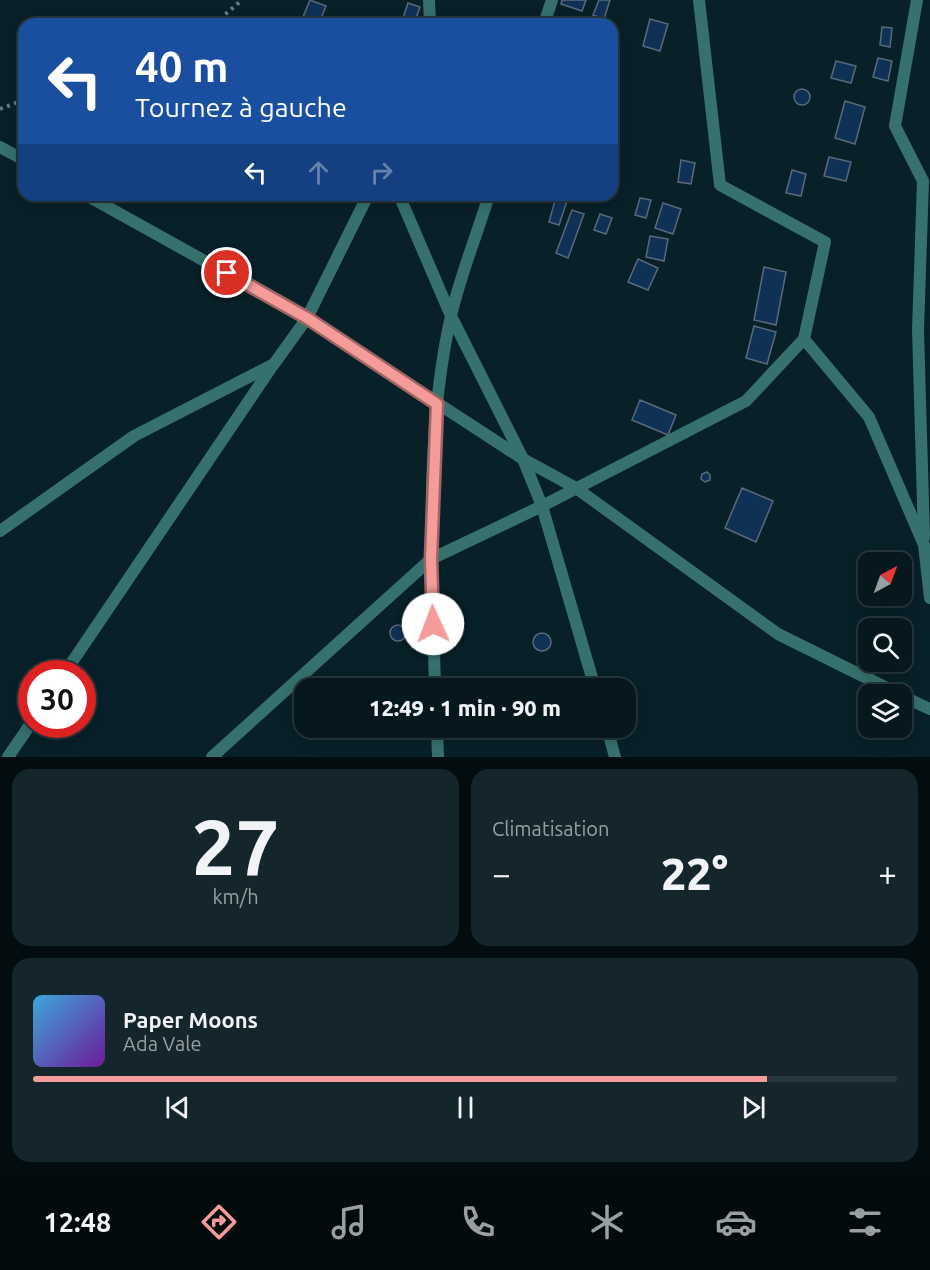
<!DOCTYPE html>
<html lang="fr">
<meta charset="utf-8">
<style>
:root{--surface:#06181e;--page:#14252b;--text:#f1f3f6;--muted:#98a0a4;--line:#27373c;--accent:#f59b99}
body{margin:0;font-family:Ubuntu,sans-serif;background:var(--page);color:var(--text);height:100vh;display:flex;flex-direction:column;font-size:22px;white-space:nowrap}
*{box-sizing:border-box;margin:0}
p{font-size:20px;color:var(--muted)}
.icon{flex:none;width:33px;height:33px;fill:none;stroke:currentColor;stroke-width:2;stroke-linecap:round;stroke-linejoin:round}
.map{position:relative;height:757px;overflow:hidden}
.side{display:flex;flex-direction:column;gap:12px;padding:12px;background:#030d10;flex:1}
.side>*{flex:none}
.top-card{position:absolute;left:18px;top:18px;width:600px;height:183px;border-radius:18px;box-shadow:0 3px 15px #0003,0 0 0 2px var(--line);background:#1a4fa0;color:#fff;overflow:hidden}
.needle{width:39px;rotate:41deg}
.controls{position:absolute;left:858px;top:552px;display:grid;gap:12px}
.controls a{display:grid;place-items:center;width:54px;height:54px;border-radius:12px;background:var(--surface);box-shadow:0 3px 15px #0003,0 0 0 2px var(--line);font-size:30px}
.speed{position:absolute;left:18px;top:660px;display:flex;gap:12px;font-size:30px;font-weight:700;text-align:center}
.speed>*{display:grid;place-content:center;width:78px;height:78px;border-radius:50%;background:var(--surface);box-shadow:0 3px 15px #0003,0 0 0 2px var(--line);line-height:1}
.speed .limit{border:9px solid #d22;background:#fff;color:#111}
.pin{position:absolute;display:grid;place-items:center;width:51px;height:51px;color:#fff;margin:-26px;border:3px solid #fff;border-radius:50%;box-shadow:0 2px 6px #0007}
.me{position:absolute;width:66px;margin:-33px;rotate:358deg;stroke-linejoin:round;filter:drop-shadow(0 0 4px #0008)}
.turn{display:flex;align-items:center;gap:21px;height:126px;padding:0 18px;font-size:27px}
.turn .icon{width:78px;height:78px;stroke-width:2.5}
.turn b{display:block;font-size:42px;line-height:51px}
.lanes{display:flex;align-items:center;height:57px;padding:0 18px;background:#0003;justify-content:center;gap:30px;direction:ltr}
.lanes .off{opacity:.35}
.big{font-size:45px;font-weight:800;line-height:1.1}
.side .card{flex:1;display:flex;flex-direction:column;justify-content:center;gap:9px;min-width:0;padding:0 21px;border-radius:18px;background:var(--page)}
.side .dial{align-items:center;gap:0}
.dial b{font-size:78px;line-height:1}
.song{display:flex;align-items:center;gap:18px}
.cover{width:72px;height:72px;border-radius:9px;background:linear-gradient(135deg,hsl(200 70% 55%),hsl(280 70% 35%))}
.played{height:6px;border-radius:3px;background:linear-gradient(90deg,var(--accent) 85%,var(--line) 85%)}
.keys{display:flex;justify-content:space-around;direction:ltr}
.heat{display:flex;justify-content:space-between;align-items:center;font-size:33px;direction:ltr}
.side .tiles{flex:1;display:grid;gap:12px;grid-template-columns:1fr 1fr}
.card:last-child{grid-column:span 2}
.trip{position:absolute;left:294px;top:678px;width:342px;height:60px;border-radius:18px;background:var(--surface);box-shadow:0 3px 15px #0003,0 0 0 2px var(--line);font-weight:800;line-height:60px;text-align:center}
.tabs{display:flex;height:96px;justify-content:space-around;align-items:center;background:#020a0c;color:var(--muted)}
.tabs .icon{width:42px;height:42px}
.tabs .selected{color:var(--accent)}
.tabs b{font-size:27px;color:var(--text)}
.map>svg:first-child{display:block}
.building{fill:#103156;stroke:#5a697b;stroke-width:1.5}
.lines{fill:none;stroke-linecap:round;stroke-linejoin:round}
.path{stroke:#677a81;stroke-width:4;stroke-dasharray:3 4.5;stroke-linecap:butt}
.minor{stroke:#36716e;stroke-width:12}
.route-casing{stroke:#9f6563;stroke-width:15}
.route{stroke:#f59b99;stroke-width:10}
</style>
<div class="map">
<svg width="930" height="757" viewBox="0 0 930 757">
<rect width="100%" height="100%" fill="#082028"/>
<path class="building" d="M310,0L326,6L319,24H300Z
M562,0H586L582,11L561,4Z
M599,0H610L604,19L593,15Z
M408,3L420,7L414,24H401Z
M650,19L668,24L660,51L643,46Z
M882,27L892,28L890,47L880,45Z
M878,58L892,61L888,81L873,77Z
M836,61L856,66L851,83L831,78Z
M794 97a8 8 0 1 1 16 0a8 8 0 1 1-16 0Z
M845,101L865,107L855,144L835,138Z
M829,157L851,162L846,181L824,176Z
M681,160L695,163L691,184L678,182Z
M792,170L806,174L801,196L786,193Z
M556,197L567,201L559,225L549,222Z
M640,198L651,200L646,218L635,215Z
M663,203L681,209L673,234L655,228Z
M572,210L584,214L568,258L556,253Z
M600,214L612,218L606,234L594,230Z
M650,236L668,239L664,261L646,257Z
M638,259L658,268L648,290L628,282Z
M764,267L786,272L776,325L754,320Z
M754,326L776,332L767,364L746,358Z
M640,400L676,415L668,435L632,420Z
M707,472L710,475V480L705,482L701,479L702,474Z
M742,488L773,501L756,542L725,528Z
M390 633a8 8 0 1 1 16 0a8 8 0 1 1-16 0Z
M533 642a9 9 0 1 1 18 0a9 9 0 1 1-18 0Z"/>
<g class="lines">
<path class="path" d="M214,24L242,0
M0,109L24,100"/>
<path class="minor" d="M429,0L430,24
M699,0L720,185L825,242L804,339L869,417L924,545L930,598
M917,0L895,126L923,181L918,330L924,538
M544,24L552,0
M0,147L24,160
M86,195L307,318L523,459L576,488L778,634L899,694
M399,195L451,316L523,459L542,506L595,688
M0,531L134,436L274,364L307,318L368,195
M64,674L273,365
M435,688C432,568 424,434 451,316C460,276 477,235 489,195
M902,696L930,709
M437,728L438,757
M607,728L615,757
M8,757L32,722
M212,757L431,559L542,506L746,401L804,339"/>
</g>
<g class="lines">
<g class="route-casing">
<path id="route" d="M227,273L307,318L437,404L431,559L433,624"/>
</g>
<use href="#route" class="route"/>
</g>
</svg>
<div class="controls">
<a><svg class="needle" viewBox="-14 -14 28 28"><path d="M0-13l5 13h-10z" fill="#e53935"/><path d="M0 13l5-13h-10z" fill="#98a0a4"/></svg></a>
<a><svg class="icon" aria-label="search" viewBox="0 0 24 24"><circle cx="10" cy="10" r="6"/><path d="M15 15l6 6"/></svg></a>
<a><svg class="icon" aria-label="layers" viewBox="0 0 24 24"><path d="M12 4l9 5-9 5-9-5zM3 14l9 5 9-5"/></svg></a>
</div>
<div class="speed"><div class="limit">30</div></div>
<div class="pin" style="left:227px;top:273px;background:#d93025"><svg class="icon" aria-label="arrive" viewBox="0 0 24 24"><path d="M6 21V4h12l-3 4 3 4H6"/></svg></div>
<svg class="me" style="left:433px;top:624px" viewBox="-20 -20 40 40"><circle r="19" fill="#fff"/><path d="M0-13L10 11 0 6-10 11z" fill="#f59b99"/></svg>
<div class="trip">12:49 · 1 min · 90 m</div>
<div class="top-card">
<div class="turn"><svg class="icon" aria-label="left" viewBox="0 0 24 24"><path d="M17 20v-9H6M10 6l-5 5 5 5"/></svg><div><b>40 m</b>Tournez à gauche</div></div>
<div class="lanes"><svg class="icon" aria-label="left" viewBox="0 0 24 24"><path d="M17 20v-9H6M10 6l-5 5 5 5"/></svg><svg class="icon off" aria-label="ahead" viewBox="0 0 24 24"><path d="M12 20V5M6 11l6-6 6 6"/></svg><svg class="icon off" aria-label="right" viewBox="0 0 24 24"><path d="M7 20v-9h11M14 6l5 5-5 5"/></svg></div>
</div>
</div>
<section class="side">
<div class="tiles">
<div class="card dial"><b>27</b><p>km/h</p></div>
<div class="card"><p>Climatisation</p>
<div class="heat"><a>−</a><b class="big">22°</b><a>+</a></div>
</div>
<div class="card">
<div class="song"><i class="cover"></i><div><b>Paper Moons</b><p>Ada Vale</p></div></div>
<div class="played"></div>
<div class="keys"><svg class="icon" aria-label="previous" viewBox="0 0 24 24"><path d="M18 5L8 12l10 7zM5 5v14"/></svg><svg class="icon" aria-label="pause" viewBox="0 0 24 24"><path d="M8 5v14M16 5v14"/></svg><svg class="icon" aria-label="next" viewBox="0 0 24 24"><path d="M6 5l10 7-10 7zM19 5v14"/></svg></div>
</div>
</div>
</section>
<nav class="tabs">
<b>12:48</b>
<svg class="icon selected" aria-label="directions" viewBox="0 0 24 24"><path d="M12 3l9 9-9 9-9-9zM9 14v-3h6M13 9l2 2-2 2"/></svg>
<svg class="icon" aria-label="music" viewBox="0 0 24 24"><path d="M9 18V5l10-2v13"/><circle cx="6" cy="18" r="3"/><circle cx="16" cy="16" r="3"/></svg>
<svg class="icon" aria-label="phone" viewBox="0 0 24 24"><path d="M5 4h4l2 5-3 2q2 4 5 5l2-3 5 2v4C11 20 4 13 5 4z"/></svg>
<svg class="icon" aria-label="climate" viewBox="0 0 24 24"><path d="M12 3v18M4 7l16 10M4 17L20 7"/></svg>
<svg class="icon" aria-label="car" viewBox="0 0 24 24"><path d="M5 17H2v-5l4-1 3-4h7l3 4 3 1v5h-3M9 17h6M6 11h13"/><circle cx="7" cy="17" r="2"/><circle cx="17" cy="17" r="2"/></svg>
<svg class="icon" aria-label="filters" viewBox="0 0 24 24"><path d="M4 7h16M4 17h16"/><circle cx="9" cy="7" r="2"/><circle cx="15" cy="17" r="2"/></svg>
</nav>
